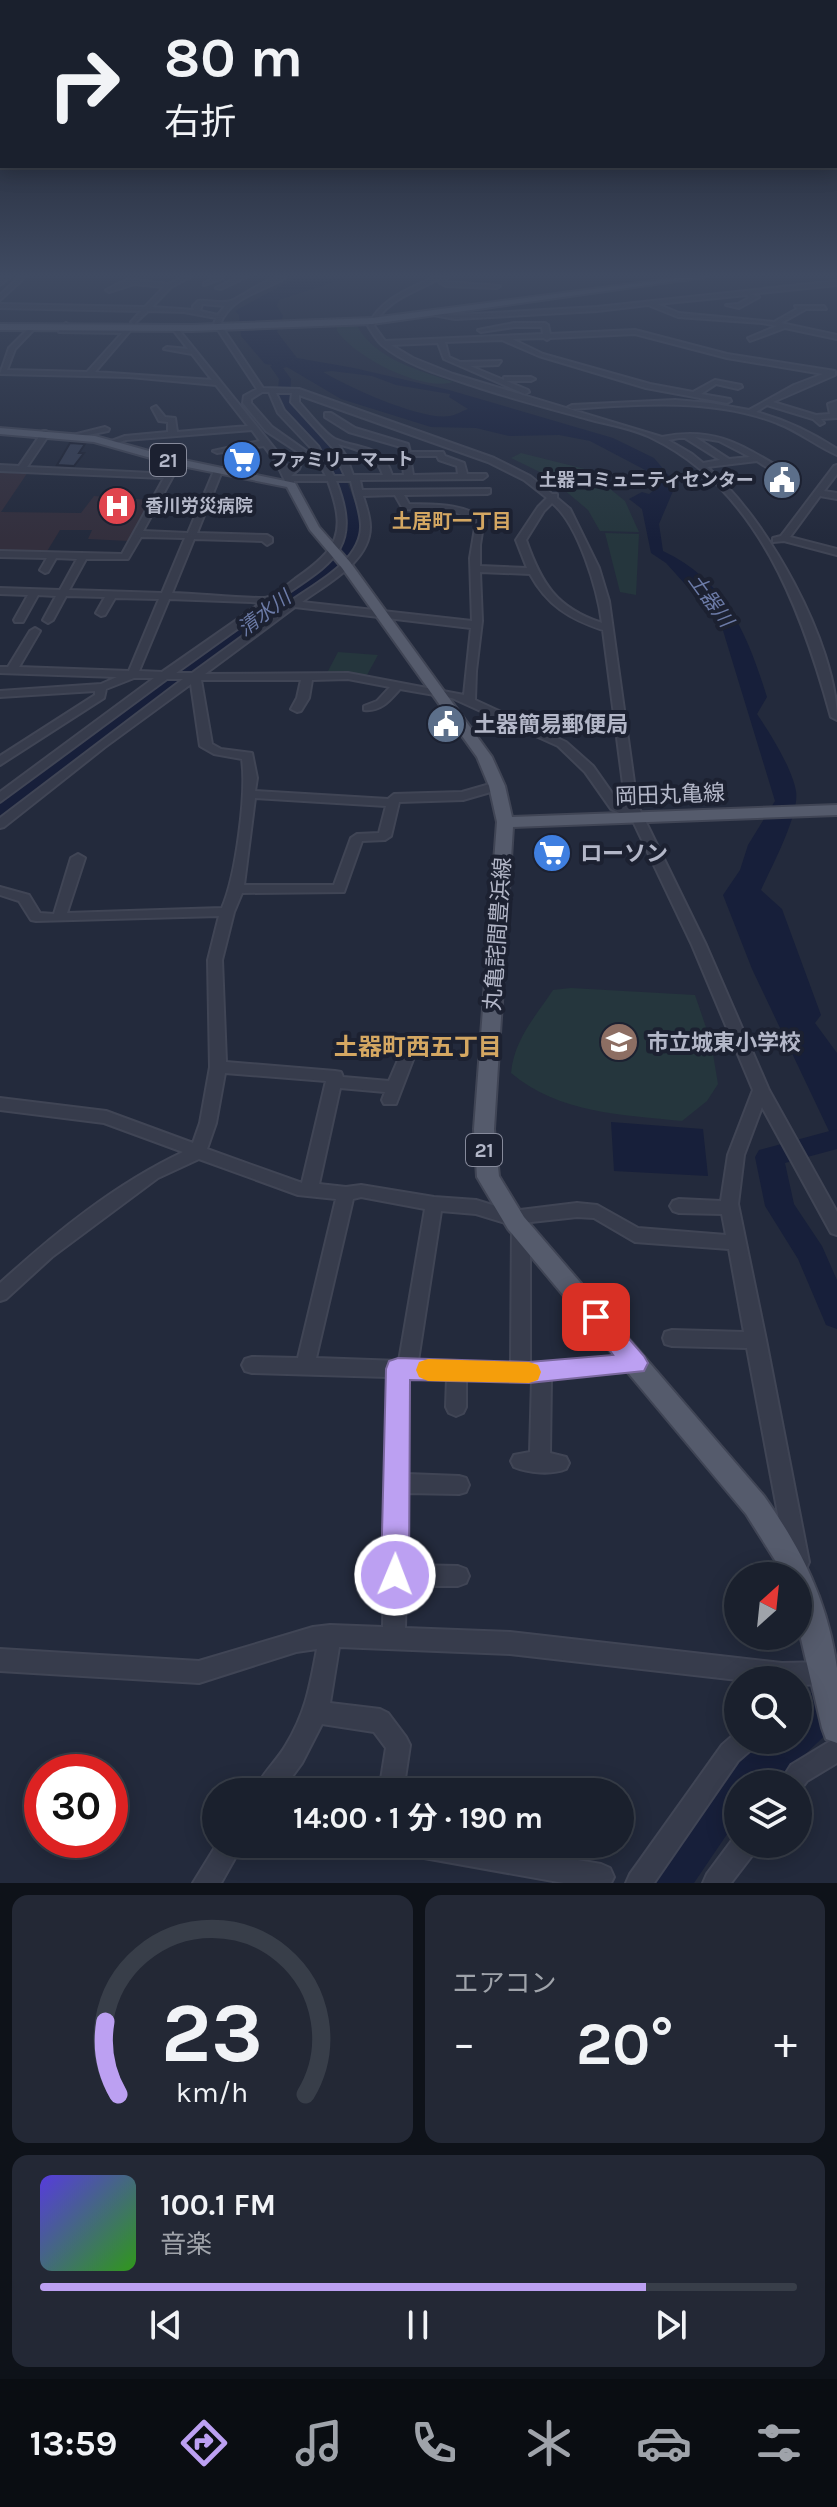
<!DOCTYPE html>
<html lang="ja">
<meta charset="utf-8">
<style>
:root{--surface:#1a202d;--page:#232835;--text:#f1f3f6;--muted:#9fa3aa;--line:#383e49;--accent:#bca0f2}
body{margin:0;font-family:Karla,"Noto Sans JP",sans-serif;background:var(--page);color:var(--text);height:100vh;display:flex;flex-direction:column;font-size:30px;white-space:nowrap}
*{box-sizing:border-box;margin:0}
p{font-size:26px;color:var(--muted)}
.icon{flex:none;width:44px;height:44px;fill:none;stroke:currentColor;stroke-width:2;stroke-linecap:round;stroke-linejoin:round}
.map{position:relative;height:1883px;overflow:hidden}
.panel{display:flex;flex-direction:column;gap:12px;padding:12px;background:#0e1219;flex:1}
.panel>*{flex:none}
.banner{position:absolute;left:0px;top:0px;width:838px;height:168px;box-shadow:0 4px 20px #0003,0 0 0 2px var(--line);background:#1a202d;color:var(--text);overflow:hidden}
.needle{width:52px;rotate:27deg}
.buttons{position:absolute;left:724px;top:1562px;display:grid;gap:16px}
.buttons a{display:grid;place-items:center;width:88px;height:88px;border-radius:50%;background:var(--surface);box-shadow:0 4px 20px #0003,0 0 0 2px var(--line);font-size:40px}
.speed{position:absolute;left:24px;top:1754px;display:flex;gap:16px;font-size:40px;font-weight:700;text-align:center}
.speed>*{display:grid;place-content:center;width:104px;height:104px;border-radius:50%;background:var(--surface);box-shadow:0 4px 20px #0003,0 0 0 2px var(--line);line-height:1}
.speed .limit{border:12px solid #d22;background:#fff;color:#111}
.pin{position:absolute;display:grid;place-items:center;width:68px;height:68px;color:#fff;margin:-34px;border-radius:16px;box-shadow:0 4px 12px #0006}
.me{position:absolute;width:88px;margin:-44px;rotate:1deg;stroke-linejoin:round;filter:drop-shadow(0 0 6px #0008)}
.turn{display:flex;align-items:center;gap:28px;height:168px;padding:0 32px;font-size:36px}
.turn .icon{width:104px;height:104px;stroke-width:2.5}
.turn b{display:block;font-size:56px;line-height:68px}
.big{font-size:60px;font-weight:700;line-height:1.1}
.panel .widget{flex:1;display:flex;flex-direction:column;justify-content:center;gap:12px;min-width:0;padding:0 28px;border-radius:16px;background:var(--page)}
.panel .dial{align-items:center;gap:0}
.dial svg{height:208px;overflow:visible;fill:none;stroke:var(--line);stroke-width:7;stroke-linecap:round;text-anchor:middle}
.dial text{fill:var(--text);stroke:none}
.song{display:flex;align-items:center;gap:24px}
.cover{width:96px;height:96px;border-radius:12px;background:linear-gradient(135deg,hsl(250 70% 55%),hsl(110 70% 35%))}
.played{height:8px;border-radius:4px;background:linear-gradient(90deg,var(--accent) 80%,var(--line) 80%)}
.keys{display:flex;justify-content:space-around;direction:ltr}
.heat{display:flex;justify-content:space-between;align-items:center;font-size:44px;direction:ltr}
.panel .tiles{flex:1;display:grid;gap:12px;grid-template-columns:1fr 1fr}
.widget:last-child{grid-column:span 2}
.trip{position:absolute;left:202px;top:1778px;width:432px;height:80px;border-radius:40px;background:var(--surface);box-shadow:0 4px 20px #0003,0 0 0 2px var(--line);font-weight:700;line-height:80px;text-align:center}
.tab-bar{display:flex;height:128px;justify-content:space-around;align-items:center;background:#0a0d12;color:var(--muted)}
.tab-bar .icon{width:56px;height:56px}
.tab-bar .on{color:var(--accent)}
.tab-bar b{font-size:36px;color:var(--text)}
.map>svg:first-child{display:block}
.medical{fill:#332f3d}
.green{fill:#25363d}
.water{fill:#171f3a;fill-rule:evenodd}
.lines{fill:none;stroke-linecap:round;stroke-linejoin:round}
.river{fill:#171f3a;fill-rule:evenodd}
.building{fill:#353d52;stroke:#1e2333;stroke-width:2}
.minor-casing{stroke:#404555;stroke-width:4}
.major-casing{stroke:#404555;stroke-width:4}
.minor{fill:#373c4c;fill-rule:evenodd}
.major{fill:#555b6c;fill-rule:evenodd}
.route{fill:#bca0f2;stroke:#7a689d;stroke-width:2}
.slow{fill:#f59e0b}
.labels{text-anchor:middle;stroke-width:8;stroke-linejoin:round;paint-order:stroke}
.far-poi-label{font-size:18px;font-weight:bold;fill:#b3b7c8;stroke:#1c2131;text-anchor:start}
.shield{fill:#1c2131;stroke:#868a9b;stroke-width:2}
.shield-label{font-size:20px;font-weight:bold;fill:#b3b7c8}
.far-neighbourhood-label{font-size:20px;font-weight:bold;fill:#d4a762;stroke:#1c2131}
.far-water-label{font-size:20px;font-style:italic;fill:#6c7ba7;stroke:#1c2131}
.poi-label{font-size:22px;font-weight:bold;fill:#b3b7c8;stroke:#1c2131;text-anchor:start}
.street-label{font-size:22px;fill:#b3b7c8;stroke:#1c2131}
.neighbourhood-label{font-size:24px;font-weight:bold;fill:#d4a762;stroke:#1c2131}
</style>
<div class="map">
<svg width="837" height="1883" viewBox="0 0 837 1883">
<rect width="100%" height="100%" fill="#232a3c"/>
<path class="medical" d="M0,471L28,472L1,512L81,513L94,496L151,500L129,541L88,539L92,530H60L46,553L0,552Z"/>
<path class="green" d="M356,324C374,359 418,370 453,382C422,392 355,357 337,331V325Z
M521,453L585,469L548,476L511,458Z
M588,471L625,501L639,532L600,531L588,510L550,478Z
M605,533L639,534L636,595L620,592Z
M338,652L378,655L367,675L327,673Z
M571,988L695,995L711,1042L718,1084L707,1101L682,1121C623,1115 558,1113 511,1073C514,1040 535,1017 553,990Z"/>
<path class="water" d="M297,277H349L279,300L277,306L283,316L277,332L297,358L354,368L449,390L613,438L654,458L676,484L659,524L663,551C726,581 747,633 767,697L757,714C770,733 792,768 796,791C800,814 771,868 761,890L782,909L821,1015L815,1023L837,1053V1148L752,969L723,895L740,870L748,845L775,801L721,624L666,563L651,553L642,509L629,499L642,492L649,494L658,487L649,472L590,441L559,435L509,436L476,428L431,427L341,399L287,367L265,364L241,336L239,315L235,311ZM332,371L372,376L396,385L450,394L449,397L468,409C462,411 456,415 450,416C422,421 348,387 323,372Z
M611,1122L703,1129L708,1176L614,1171Z"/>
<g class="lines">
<path class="river" d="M292,358L298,362L296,365L283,368L291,379L290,398L334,446L363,525L356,550L333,572L57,774L8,817L0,818V801L43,766L321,566L340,548L347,525L320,447L277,399L279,379L270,366Z
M837,1129V1149L785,1163L794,1204L822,1246L837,1280V1329L826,1325L798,1259L765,1206L755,1157L759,1150Z
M837,1676V1724L774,1784H738V1818L694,1883H647L654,1868L701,1795L762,1740H798V1706L823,1682Z"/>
</g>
<path class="building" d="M70,443L85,444L79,453H84L74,466L57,465Z
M540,845L563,846V862L540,860Z"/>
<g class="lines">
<g class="minor-casing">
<path id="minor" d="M4,277H10L0,285V280Z
M19,277H25L0,300V295Z
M183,277H190L171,287L152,307L194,310L193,306L198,301C208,300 222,304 231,301C249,293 265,277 286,277C263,292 232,295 220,324L263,388L299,389L494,458L530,476L552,494H557V498L570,509L599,568L609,601L637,804L706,945L769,1090L837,1212V1235L831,1233L762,1107L744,1155L738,1204L766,1340L809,1562L806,1569L798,1572L790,1569L787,1562L747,1348L672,1346L665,1344L663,1338L665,1332L672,1330L744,1332L729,1249L635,1242L594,1218L577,1217L522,1223L527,1225L530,1230V1364L635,1355L642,1357L645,1363L642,1369L635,1371L551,1378L550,1453L566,1457L569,1463L566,1469C552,1475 528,1473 514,1467L511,1461L514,1455L530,1452L532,1380L466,1379V1407L463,1413L456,1416L449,1413L446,1407L447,1378L407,1377V1474L459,1476L466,1478L469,1485L466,1492L459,1494L406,1493V1565L458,1566L466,1569L469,1576L466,1583L458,1586H406L405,1628L510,1632L782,1663L825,1662L833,1665L836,1673L833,1681L825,1684L798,1685V1680H738L510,1654L339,1647L330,1703L380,1709L388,1713L406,1737L410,1745L403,1792H379L386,1748L374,1732L322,1724L302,1763L281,1792H254C261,1774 277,1761 286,1745C306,1712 310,1686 317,1649L296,1652L199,1683L0,1671V1649L199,1661L313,1627L330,1625L383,1627L388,1377L252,1373L245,1371L242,1365L245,1359L252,1357L298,1358L336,1199L298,1195L199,1159L158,1178L52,1257L6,1299L0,1301V1283C55,1233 115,1184 183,1152L104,1123L0,1110V1098L106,1111L193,1143L200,1123L210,1067L208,960L219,916L36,921L31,920L19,901L0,895V887L29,895L40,913L54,914L71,858L78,854L85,858L67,913L222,908C236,876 247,793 242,759L214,754L200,746L191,684L105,747L4,827L0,828V818L183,679H167L0,802V792L154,678H134L106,689L104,698L0,765V756L95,695V691L0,697V691L101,684L117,677L0,673V667H8L30,631L35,628L40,631L19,667L129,671L159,599L115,598L105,615L101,616L96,613L105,597L66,596L53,620L48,623L43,620L56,596L38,595L23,622H15L14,620L28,595L0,594V588L60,590L77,559L56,558L48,572L45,573L40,570L47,558L0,557V551L122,554L164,478L0,471V465L19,466L43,431H46L50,433L27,467L172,474L173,476L143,531L188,533L214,471L221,469L222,471L197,533L267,535L272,538V542L267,545L262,541L194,539L172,593C202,594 234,598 264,598C274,597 287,585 295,579C339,548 347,533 328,481H294V487H288L276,462L264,446L217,453L213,451L260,441L252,430L126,440L110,445L106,443L125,436L168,432V422L159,421L152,408L156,406L165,417L175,418L177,432L248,426L216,385L130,377L0,374L9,348L31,326L36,327L15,349L7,370L87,372L122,333L59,332V330L66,323L69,325L66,329H127L130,331L95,372L212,380L192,354L164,349L167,347L188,349L174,331L179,330L283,459L288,469L291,468L298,452L266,431L243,403L244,396L257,389L214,324L216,318L184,312L148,311L134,324L131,322L141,311L0,308V304L145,307L164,287L134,284L109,292L106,290L128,279L168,284ZM202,304L225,306L218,315L200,311ZM262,392H269L278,413L312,449L326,476H291L299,469L306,451L272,427L251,403V399ZM276,393H292L291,402L332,447L345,476H334L318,446L284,410ZM299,395L488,462L524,480L547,498L538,507L516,540L527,568L480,566V545L484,519C462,503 435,505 409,504L404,495L487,494L490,493V489L362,490L360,480L483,479L487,476L486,474H467L464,463L445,456L443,452H410L408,444L355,428L331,413H325V417L349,432L401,447L404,475H392C382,443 359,450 335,439C325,434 307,411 299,402ZM338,444C357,449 377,454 383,475H353L346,456ZM410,456H437L439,460L457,466L458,474L413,475ZM336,481H351C354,495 360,509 361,524C363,560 316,583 291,601L279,599C331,563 363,550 336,481ZM395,495L403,509L455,512L476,522L470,558L472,621L302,602C326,584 370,562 370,527C370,516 366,506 363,496ZM552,503C578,523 598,590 602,623C556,608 541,583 526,540L544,511ZM141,537L185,538L162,593L69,590L86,559H128ZM480,572L530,574C547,605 569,619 603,630L626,807L619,803L593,766L566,742L475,700L476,671L482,621ZM169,599L251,602L261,603L162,672L139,671ZM272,604L284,606L192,673H176ZM295,607L471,628L464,695L348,673L205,674ZM348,679L390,687L377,701L364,706V710C381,712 390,700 400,689L452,698L558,746L585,772L611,809L632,819L692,945L753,1090L728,1155L721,1201L679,1199L673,1201L670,1206L673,1211L679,1213L722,1214L726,1235L638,1228L597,1205L577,1203L512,1211L476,1200L434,1197L361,1185L346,1187L319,1184L340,1088L385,1092L382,1100L384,1104H396L414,1057L411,1053H401L389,1081L343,1077L341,1072L335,1071L226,1062L222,960L234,912L242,893L344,892L362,841L385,840L391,836L399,802L463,800L501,789L503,786L497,782L462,792L394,794L388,799L255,791L257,778L252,753L221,749L212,744L201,680H301L297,698L291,709L297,712L301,711L309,698L312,680ZM255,798L386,806L379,833L357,834L351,838L334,885H244ZM225,1073L326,1081L302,1183L207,1149L216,1123ZM361,1197L425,1209L399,1361L316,1358L353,1199ZM441,1211L476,1214L512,1225L519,1224L515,1225L512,1230L511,1363L418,1361Z
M209,277H222L223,278L204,285V283L213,279Z
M238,277H246L221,289L216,288Z
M434,277H441C418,292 386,298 374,326L385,341L543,334L542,327H514L481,332L478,330L514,323H545L548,325L550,334L635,330L727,354L835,371V375L773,402L816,415L830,414L828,404L837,401V418L821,419L824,423L820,425L813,419L767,405L756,412C786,420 811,432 837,449V455C816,446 799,431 777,423C713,398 639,404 572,409L568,407L572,405L675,400L710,403L749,410L794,385L823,374L727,358L635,334L550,338L547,340L544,338L512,339L543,354L650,384L693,392L715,380L741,385L742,387L738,389L716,384L701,394L730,399L731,401L727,403L646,388L539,356L502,340L445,342L449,357L460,362L501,361L498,365L470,366L528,390L529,392L525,394L444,359L438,343L391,345L413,358L453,374L662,437C710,427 737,442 777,466V470H771L757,461L707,467C766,517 837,643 837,720L831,717C802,611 758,489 652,438C633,428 609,425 588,419C548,408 509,398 471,385C441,375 406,365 382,345C377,341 372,332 368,326C380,299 409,289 434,277ZM695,437L719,441L750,457L729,459ZM679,438H685L720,460L703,463L692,454L668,440Z
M442,277H448L445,281L447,282L500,286L497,288L446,286L439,282Z
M837,281V285L750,294L759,297L739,308L726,305L738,304L749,298L747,295L657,304L679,313L774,322L797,309L795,306H824L826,309H806L781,323L837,335V339L785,328L750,341L748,338L777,326L762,323L678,317L648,305L597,311L455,319L428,314L431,312L455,315L597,307Z
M507,377H531L535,379L531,381H504V377Z
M105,427L109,429L108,431L73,438L69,436Z
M837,465V474L824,491L837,493V499L820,496L790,537L837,549V555L784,541L773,542V538L781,536L834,466Z
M738,1731V1740H757L753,1748L738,1761L654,1883H626L630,1874L722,1745Z
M837,1737V1763L807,1781L798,1793V1784H779L791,1765Z
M736,1835H738V1844H757L754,1853L731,1883H703L707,1874Z
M217,1844H243L221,1883H193Z
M401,1844H484L601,1864L610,1868L614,1877L611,1883H564L413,1856L404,1853Z"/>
</g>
<g class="major-casing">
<path id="major" d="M685,277H705L372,324L192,331L0,330V324L192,325L372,318Z
M0,428L95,436L174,458L295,483L319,527L350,562L492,757L505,786L512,817L837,805V815L513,827L494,1129L499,1176L524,1217L764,1496C802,1550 828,1602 837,1668C837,1692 837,1719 837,1743L826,1739L822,1728L798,1626V1576H785L746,1514L508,1229L477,1177L474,1129L497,822L489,786L477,757L342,568L310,530L287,487L172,464L94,442L0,434Z"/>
</g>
<use href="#minor" class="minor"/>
<use href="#major" class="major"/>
</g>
<linearGradient id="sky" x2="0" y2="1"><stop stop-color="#131721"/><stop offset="0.51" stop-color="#3f4a61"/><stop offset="1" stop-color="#3f4a61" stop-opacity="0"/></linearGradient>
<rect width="837" height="540" fill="url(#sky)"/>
<path class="route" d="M596,1307L604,1310L644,1356L648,1363L644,1371L529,1383L410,1380L409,1575L405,1585L395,1589L385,1585L381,1575L386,1369L389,1361L398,1358L529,1362L613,1355L584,1317L587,1310Z"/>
<path class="slow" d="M428,1359L529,1362L538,1365L541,1372L538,1380L529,1383L428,1381L419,1377L416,1370L419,1362Z"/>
<defs>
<g id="supermarket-disc" transform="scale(2)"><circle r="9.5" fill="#3f7fe0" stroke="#1c2131"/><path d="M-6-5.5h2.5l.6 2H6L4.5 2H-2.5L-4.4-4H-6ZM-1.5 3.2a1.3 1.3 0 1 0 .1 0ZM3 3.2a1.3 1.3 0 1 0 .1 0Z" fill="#fff"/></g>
<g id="civic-disc" transform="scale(2)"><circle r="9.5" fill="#5c6f8a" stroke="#1c2131"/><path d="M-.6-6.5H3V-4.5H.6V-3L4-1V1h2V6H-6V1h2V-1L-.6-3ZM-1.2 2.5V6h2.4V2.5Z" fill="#fff"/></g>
<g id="hospital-disc" transform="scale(2)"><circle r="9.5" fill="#e0444e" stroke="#1c2131"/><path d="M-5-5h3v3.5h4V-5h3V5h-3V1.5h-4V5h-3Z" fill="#fff"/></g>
<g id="school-disc" transform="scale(2)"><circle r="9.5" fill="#8d6e63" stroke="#1c2131"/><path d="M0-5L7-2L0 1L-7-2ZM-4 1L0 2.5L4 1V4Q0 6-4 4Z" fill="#fff"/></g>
</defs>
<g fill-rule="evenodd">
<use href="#supermarket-disc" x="242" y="460"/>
<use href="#civic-disc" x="782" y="480"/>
<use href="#hospital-disc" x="117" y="506"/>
<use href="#civic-disc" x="446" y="724"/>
<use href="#supermarket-disc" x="552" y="853"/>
<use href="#school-disc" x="619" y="1042"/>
</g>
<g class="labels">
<g class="far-poi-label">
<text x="270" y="466">ファミリーマート</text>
<text x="754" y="486" text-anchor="end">土器コミュニティセンター</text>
<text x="145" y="512">香川労災病院</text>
</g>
<g class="shield">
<rect x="150" y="444" width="36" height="32" rx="6"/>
<rect x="466" y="1134" width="36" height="32" rx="6"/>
</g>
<g class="shield-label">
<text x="168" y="467">21</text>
<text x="484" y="1157">21</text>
</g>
<g class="far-neighbourhood-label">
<text x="452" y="528">土居町一丁目</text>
</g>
<g class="far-water-label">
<text transform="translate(711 600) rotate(54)" y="7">土器川</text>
<text transform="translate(264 613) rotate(-37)" y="7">清水川</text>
</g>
<g class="poi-label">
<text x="474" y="732">土器簡易郵便局</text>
<text x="580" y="861">ローソン</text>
<text x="647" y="1050">市立城東小学校</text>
</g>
<g class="street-label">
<text transform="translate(670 794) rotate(-2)" y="8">岡田丸亀線</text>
<text transform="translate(497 934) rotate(-86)" y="8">丸亀詫間豊浜線</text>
</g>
<g class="neighbourhood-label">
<text x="418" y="1055">土器町西五丁目</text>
</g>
</g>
</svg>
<div class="buttons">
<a><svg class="needle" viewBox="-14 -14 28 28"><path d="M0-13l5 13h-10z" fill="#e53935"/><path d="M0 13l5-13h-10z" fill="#9fa3aa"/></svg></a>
<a><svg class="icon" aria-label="search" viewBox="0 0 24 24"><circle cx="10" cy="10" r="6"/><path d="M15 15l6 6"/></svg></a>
<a><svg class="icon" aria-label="layers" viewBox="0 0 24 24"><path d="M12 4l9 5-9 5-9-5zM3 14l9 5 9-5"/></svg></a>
</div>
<div class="speed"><div class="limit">30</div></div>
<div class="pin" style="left:596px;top:1317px;background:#d93025"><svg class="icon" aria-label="arrive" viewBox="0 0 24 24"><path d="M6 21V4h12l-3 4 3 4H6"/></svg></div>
<svg class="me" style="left:395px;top:1575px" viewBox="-20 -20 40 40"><circle r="17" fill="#bca0f2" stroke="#fff" stroke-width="3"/><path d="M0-11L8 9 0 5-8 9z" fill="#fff"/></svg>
<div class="trip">14:00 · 1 分 · 190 m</div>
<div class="banner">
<div class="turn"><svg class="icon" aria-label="right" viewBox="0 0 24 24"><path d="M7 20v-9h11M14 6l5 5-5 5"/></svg><div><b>80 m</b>右折</div></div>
</div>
</div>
<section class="panel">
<div class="tiles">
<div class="widget dial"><svg viewBox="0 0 100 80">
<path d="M14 69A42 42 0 1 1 86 69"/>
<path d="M14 69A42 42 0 0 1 9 41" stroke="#bca0f2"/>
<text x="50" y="56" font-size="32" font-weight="700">23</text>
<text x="50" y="72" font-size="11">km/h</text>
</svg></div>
<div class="widget"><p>エアコン</p>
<div class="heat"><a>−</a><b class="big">20°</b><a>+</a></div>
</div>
<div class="widget">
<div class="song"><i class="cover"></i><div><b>100.1 FM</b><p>音楽</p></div></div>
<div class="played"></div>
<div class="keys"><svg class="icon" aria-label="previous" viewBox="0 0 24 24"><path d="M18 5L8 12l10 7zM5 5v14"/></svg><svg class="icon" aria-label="pause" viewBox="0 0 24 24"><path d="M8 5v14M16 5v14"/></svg><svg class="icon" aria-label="next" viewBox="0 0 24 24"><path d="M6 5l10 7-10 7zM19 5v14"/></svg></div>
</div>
</div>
</section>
<nav class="tab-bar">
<b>13:59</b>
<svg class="icon on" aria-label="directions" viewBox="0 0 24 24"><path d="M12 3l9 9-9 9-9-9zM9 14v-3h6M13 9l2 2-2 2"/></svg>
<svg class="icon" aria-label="music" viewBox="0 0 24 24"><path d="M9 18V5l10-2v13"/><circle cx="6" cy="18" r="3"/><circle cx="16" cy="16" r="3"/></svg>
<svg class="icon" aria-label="phone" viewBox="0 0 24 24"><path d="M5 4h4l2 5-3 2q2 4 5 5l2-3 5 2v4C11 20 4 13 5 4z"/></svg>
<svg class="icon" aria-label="climate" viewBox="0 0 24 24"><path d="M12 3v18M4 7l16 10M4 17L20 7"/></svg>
<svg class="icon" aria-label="car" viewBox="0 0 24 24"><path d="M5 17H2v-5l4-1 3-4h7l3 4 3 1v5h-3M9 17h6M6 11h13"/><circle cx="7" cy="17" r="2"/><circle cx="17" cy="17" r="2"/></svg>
<svg class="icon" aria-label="filters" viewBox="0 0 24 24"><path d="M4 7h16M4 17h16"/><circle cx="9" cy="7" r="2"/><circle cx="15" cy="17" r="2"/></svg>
</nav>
